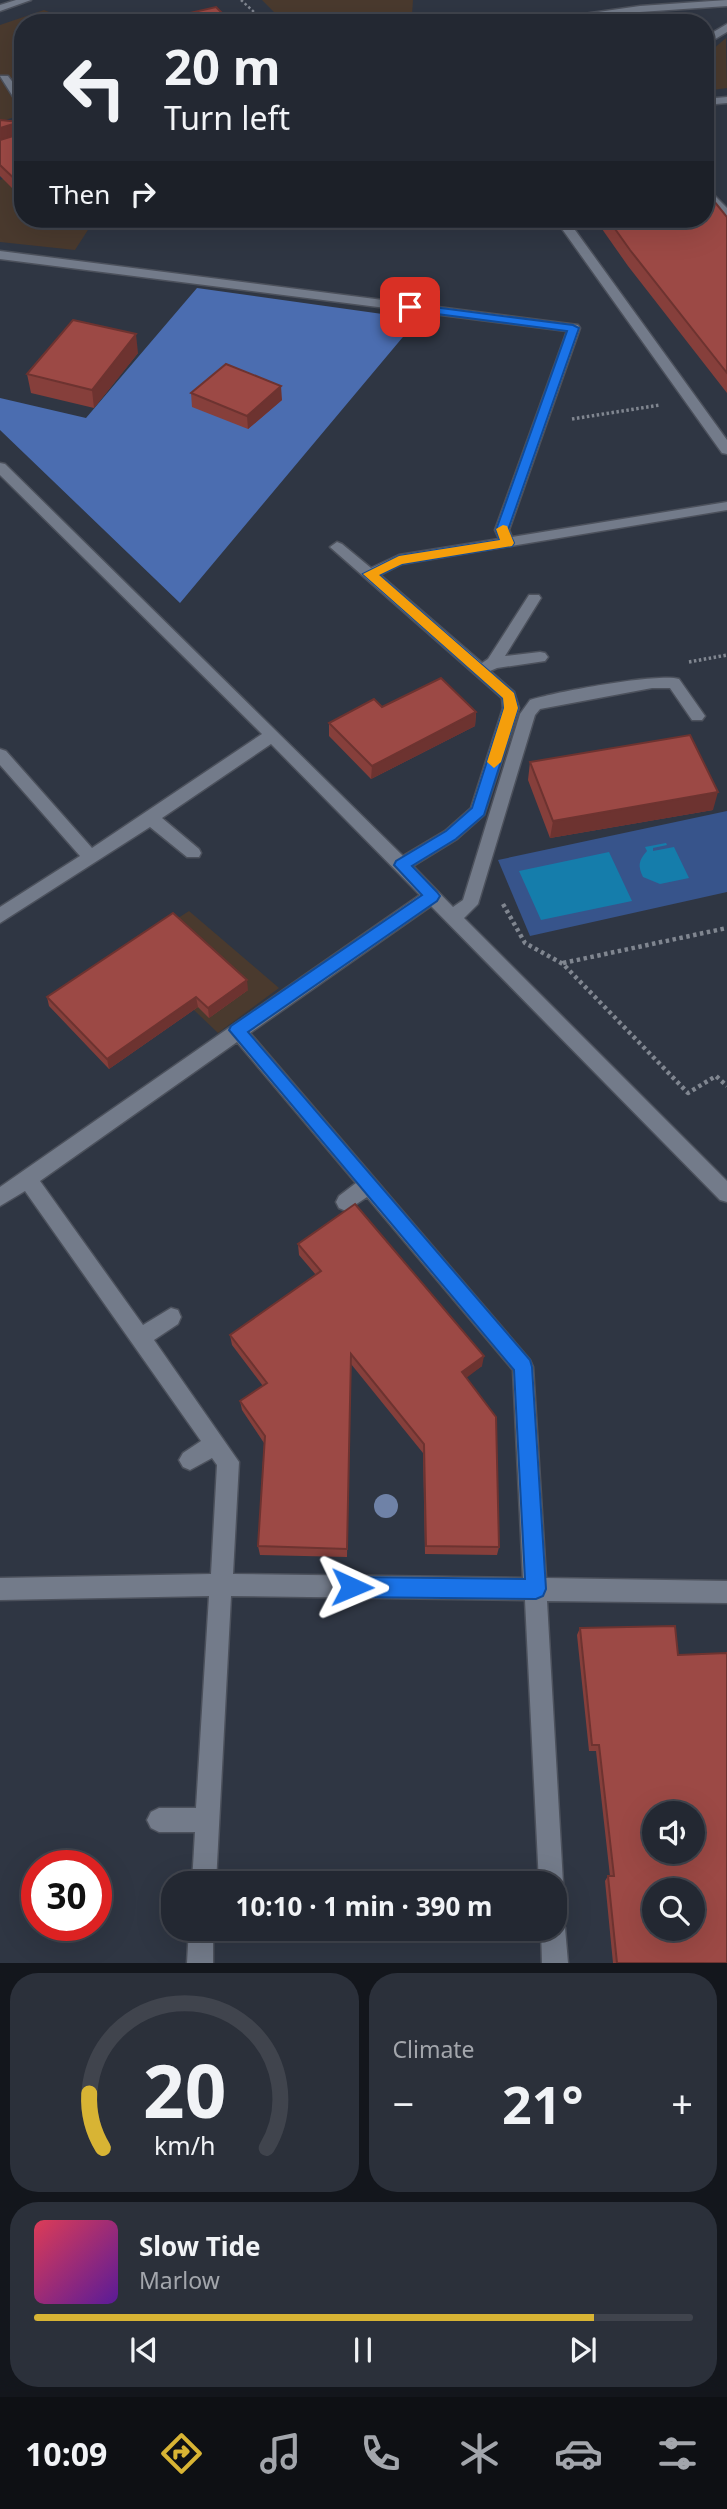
<!DOCTYPE html>
<meta charset="utf-8">
<style>
:root{--surface:#232832;--page:#2b303a;--text:#f1f3f6;--muted:#a3a6ac;--line:#40444d;--accent:#d8b434}
body{margin:0;font-family:"Noto Sans",sans-serif;background:var(--page);color:var(--text);height:100vh;display:flex;flex-direction:column;font-size:26px;white-space:nowrap}
*{box-sizing:border-box;margin:0}
p{font-size:23px;color:var(--muted)}
.icon{flex:none;width:38px;height:38px;fill:none;stroke:currentColor;stroke-width:2;stroke-linecap:round;stroke-linejoin:round}
.map{position:relative;height:1963px;overflow:hidden}
.panel{display:flex;flex-direction:column;gap:10px;padding:10px;background:#13161c;flex:1}
.panel>*{flex:none}
.guide{position:absolute;left:14px;top:14px;width:700px;height:214px;border-radius:28px;box-shadow:0 7px 28px #0002,0 0 0 2px var(--line);background:#232832;color:var(--text);overflow:hidden}
.buttons{position:absolute;left:642px;top:1801px;display:grid;gap:14px}
.buttons a{display:grid;place-items:center;width:63px;height:63px;border-radius:50%;background:var(--surface);box-shadow:0 7px 28px #0002,0 0 0 2px var(--line);font-size:35px}
.speed{position:absolute;left:21px;top:1850px;display:flex;gap:14px;font-size:35px;font-weight:700;text-align:center}
.speed>*{display:grid;place-content:center;width:91px;height:91px;border-radius:50%;background:var(--surface);box-shadow:0 7px 28px #0002,0 0 0 2px var(--line);line-height:1}
.speed .limit{border:10px solid #d22;background:#fff;color:#111}
.pin{position:absolute;display:grid;place-items:center;width:60px;height:60px;color:#fff;margin:-30px;border-radius:14px;box-shadow:0 4px 10px #0006}
.me{position:absolute;width:77px;margin:-38px;rotate:91deg;stroke-linejoin:round;filter:drop-shadow(0 0 5px #0008)}
.turn{display:flex;align-items:center;gap:24px;height:147px;padding:0 35px;font-size:32px}
.turn .icon{width:91px;height:91px;stroke-width:2.5}
.turn b{display:block;font-size:49px;line-height:60px}
.then{display:flex;align-items:center;height:66px;padding:0 35px;background:#0003;gap:14px;font-size:26px}
.big{font-size:52px;font-weight:700;line-height:1.1}
.panel .card{flex:1;display:flex;flex-direction:column;justify-content:center;gap:10px;min-width:0;padding:0 24px;border-radius:28px;background:var(--page)}
.panel .dial{align-items:center;gap:0}
.dial svg{height:182px;overflow:visible;fill:none;stroke:var(--line);stroke-width:7;stroke-linecap:round;text-anchor:middle}
.dial text{fill:var(--text);stroke:none}
.song{display:flex;align-items:center;gap:21px}
.cover{width:84px;height:84px;border-radius:10px;background:linear-gradient(135deg,hsl(350 70% 55%),hsl(270 70% 35%))}
.played{height:7px;border-radius:4px;background:linear-gradient(90deg,var(--accent) 85%,var(--line) 85%)}
.keys{display:flex;justify-content:space-around;direction:ltr}
.heat{display:flex;justify-content:space-between;align-items:center;font-size:38px;direction:ltr}
.panel .tiles{flex:1;display:grid;gap:10px;grid-template-columns:1fr 1fr}
.card:last-child{grid-column:span 2}
.trip{position:absolute;left:161px;top:1871px;width:406px;height:70px;border-radius:28px;background:var(--surface);box-shadow:0 7px 28px #0002,0 0 0 2px var(--line);font-weight:700;line-height:70px;text-align:center}
.dock{display:flex;height:112px;justify-content:space-around;align-items:center;background:#0e1014;color:var(--muted)}
.dock .icon{width:49px;height:49px}
.dock .selected{color:var(--accent)}
.dock b{font-size:32px;color:var(--text)}
.map>svg:first-child{display:block}
.commercial{fill:#4a3a2e}
.green{fill:#37548b}
.forest{fill:#4b6db0}
.water{fill:#157dab}
.lines{fill:none;stroke-linecap:round;stroke-linejoin:round}
.minor-casing{stroke:#4c515c;stroke-width:3}
.path-far2{stroke:#808690;stroke-width:2.5;stroke-dasharray:2.5 2.5;stroke-linecap:butt}
.path-far1{stroke:#808690;stroke-width:3.5;stroke-dasharray:2.5 2.5;stroke-linecap:butt}
.path{stroke:#808690;stroke-width:4.5;stroke-dasharray:3.5 3.5;stroke-linecap:butt}
.minor{fill:#737b8a;fill-rule:evenodd}
.tree{fill:#6f82a7}
.wall{fill:#863f3b}
.shaded-wall{fill:#6d3330}
.building{fill:#9c4945;stroke:#6d3330;stroke-width:2;fill-rule:evenodd}
.route{fill:#1a73e8;stroke:#114b97;stroke-width:2}
.slow{fill:#f59e0b}
</style>
<div class="map">
<svg width="727" height="1963" viewBox="0 0 727 1963">
<rect width="100%" height="100%" fill="#2f3643"/>
<path class="commercial" d="M262,0H413L412,15L373,23H285Z
M44,10L77,23H23V114L0,122V25Z
M726,38L727,88L705,91V56Z
M23,172V219H95L75,250L0,242V180Z
M189,911L279,988L218,1033L130,949Z"/>
<path class="green" d="M727,811V892L530,936L498,860Z"/>
<path class="forest" d="M197,288L418,319L180,603L0,430V398L86,418Z"/>
<path class="water" d="M666,843L667,845L653,848V851L674,847L689,878L660,884L643,877C638,866 638,861 647,851L645,847Z
M609,852L632,901L541,920L519,871Z"/>
<g class="lines">
<g class="minor-casing">
<path id="minor" d="M16,0H31L0,11V5Z
M727,0V6L640,12L553,23H521L640,6Z
M727,24V32L705,45V37Z
M0,76H8L23,96V107L19,106Z
M727,97V103L705,105V99Z
M705,186L727,208V218L723,217L705,197Z
M555,219H567L727,440V454L722,453Z
M0,251L578,325L580,328L509,530L512,537L727,502V510L402,564L380,575L482,663L488,659L529,595H539L541,598L505,656L540,652L545,653L548,657L545,661L497,668L490,671L514,692L519,708L484,815L457,839L413,866L453,907L463,900L520,714L530,700C556,692 657,673 679,679L705,716L702,720H692L670,688H652L540,709L535,715L478,904L464,918L727,1181V1202L720,1200L431,906L250,1033L530,1360L533,1367L546,1578L727,1581V1603L547,1601L563,1883L560,1892L555,1894V1883H539L525,1600L231,1596L216,1883H192L195,1832H159L151,1828L147,1820L151,1812L159,1808H196L209,1596L0,1600V1578L211,1574L217,1465L212,1458L190,1470L183,1467L179,1460L183,1453L201,1441L25,1191L0,1206V1187L420,895L271,744L162,818L199,849L201,853L199,857H187L150,827L0,923V907L80,856L0,765V749L6,751L92,848L262,734L0,475V463L5,464L403,856L445,831L471,808L503,708L502,698L330,547L337,542L342,544L371,568L399,555L499,539L495,530L567,331L0,259ZM237,1042L356,1183L339,1196L336,1202L339,1208L346,1211L367,1197L513,1370L523,1578L233,1574L239,1462L154,1340L178,1324L181,1317L178,1310L171,1308L143,1325L40,1181Z
M555,1916L562,1919L565,1928L568,1963H542L541,1928H555Z
M189,1928H213V1963H187Z"/>
</g>
<path class="path-far2" d="M241,0L266,23"/>
<path class="path-far1" d="M572,419L660,405
M689,662L727,655"/>
<path class="path" d="M503,904L525,943L563,964L688,1093L716,1076L727,1086
M563,963L727,928"/>
<use href="#minor" class="minor"/>
</g>
<circle class="tree" cx="386" cy="1506" r="12"/>
<path class="wall" d="M0,120L21,134L23,133V199L0,176Z
M727,217V393L628,266L595,219H705Z
M138,353L94,408L31,393L27,374Z
M191,393L282,400L248,429L192,407Z
M382,707L476,712L475,726L371,779L329,736V723Z
M530,762L713,810L550,838L528,780Z
M248,990L209,1018L198,1007L109,1069L49,1006L47,997Z
M298,1244L482,1366L466,1377L499,1547L497,1555L425,1554L423,1453L351,1364L347,1557L260,1555L258,1546L264,1443L242,1410L240,1401L263,1386L232,1345L230,1335L316,1275L299,1255Z
M580,1628L678,1655L727,1963H613L605,1881L608,1876H610L596,1751H589L577,1635Z"/>
<path class="shaded-wall" d="M20,122L22,136L0,142V128Z
M136,334L138,353L94,408L92,390Z
M281,386L282,400L248,429L247,416Z
M476,712L475,726L371,779L372,766Z
M718,792L713,810L550,838L553,821Z
M247,980L248,990L209,1018L208,1008Z
M196,997L198,1007L109,1069L107,1059Z
M484,1356L482,1366L461,1382L462,1372Z"/>
<path class="building" d="M216,7L232,23H146Z
M0,120L20,122L0,128Z
M23,133V187L0,165V140Z
M705,190L727,217V373L630,250L608,219H705Z
M73,320L136,334L92,390L27,374Z
M226,364L281,386L247,416L191,393Z
M441,678L476,712L372,766L329,723L374,699L382,707Z
M690,735L718,792L553,821L530,762Z
M173,913L247,980L208,1008L196,997L107,1059L47,997Z
M355,1204L484,1356L462,1372L496,1417L499,1547L426,1546L424,1444L351,1354L347,1549L258,1546L265,1436L240,1401L267,1383L230,1335L321,1271L298,1244Z
M675,1626L678,1655L727,1653V1963H617L608,1876H614L599,1745H592L580,1628ZM654,1813H693V1852H654ZM654,1890H693V1928H654Z"/>
<path class="route" d="M410,304L573,325L579,328L508,530L514,543L512,546L402,564L379,575L514,693L518,708L484,815L456,839L412,866L437,892L440,896L437,901L248,1032L530,1360L532,1367L546,1589L543,1596L536,1599L352,1597L345,1594L342,1587L345,1580L352,1577L525,1579L514,1370L229,1030L231,1026L422,895L394,865L396,861L446,831L472,808L504,708L503,698L363,574L399,556L500,540L496,530L567,331L406,310L404,307Z"/>
<path class="slow" d="M503,525L507,526L514,543L512,546L402,564L379,575L514,693L518,708L501,762L494,768L487,762L504,708L503,698L363,574L399,556L500,540L496,529Z"/>
</svg>
<div class="buttons">
<a><svg class="icon" aria-label="sound" viewBox="0 0 24 24"><path d="M4 9h4l5-4v14l-5-4H4zM17 9q2 3 0 6"/></svg></a>
<a><svg class="icon" aria-label="search" viewBox="0 0 24 24"><circle cx="10" cy="10" r="6"/><path d="M15 15l6 6"/></svg></a>
</div>
<div class="speed"><div class="limit">30</div></div>
<div class="pin" style="left:410px;top:307px;background:#d93025"><svg class="icon" aria-label="arrive" viewBox="0 0 24 24"><path d="M6 21V4h12l-3 4 3 4H6"/></svg></div>
<svg class="me" style="left:352px;top:1587px" viewBox="-20 -20 40 40"><path d="M0-17L14 15 0 8-14 15z" fill="#1a73e8" stroke="#fff" stroke-width="4"/></svg>
<div class="trip">10:10 · 1 min · 390 m</div>
<div class="guide">
<div class="turn"><svg class="icon" aria-label="left" viewBox="0 0 24 24"><path d="M17 20v-9H6M10 6l-5 5 5 5"/></svg><div><b>20 m</b>Turn left</div></div>
<div class="then">Then<svg class="icon" aria-label="right" viewBox="0 0 24 24"><path d="M7 20v-9h11M14 6l5 5-5 5"/></svg></div>
</div>
</div>
<section class="panel">
<div class="tiles">
<div class="card dial"><svg viewBox="0 0 100 80">
<path d="M14 69A42 42 0 1 1 86 69"/>
<path d="M14 69A42 42 0 0 1 8 45" stroke="#d8b434"/>
<text x="50" y="56" font-size="32" font-weight="700">20</text>
<text x="50" y="72" font-size="11">km/h</text>
</svg></div>
<div class="card"><p>Climate</p>
<div class="heat"><a>−</a><b class="big">21°</b><a>+</a></div>
</div>
<div class="card">
<div class="song"><i class="cover"></i><div><b>Slow Tide</b><p>Marlow</p></div></div>
<div class="played"></div>
<div class="keys"><svg class="icon" aria-label="previous" viewBox="0 0 24 24"><path d="M18 5L8 12l10 7zM5 5v14"/></svg><svg class="icon" aria-label="pause" viewBox="0 0 24 24"><path d="M8 5v14M16 5v14"/></svg><svg class="icon" aria-label="next" viewBox="0 0 24 24"><path d="M6 5l10 7-10 7zM19 5v14"/></svg></div>
</div>
</div>
</section>
<nav class="dock">
<b>10:09</b>
<svg class="icon selected" aria-label="directions" viewBox="0 0 24 24"><path d="M12 3l9 9-9 9-9-9zM9 14v-3h6M13 9l2 2-2 2"/></svg>
<svg class="icon" aria-label="music" viewBox="0 0 24 24"><path d="M9 18V5l10-2v13"/><circle cx="6" cy="18" r="3"/><circle cx="16" cy="16" r="3"/></svg>
<svg class="icon" aria-label="phone" viewBox="0 0 24 24"><path d="M5 4h4l2 5-3 2q2 4 5 5l2-3 5 2v4C11 20 4 13 5 4z"/></svg>
<svg class="icon" aria-label="climate" viewBox="0 0 24 24"><path d="M12 3v18M4 7l16 10M4 17L20 7"/></svg>
<svg class="icon" aria-label="car" viewBox="0 0 24 24"><path d="M5 17H2v-5l4-1 3-4h7l3 4 3 1v5h-3M9 17h6M6 11h13"/><circle cx="7" cy="17" r="2"/><circle cx="17" cy="17" r="2"/></svg>
<svg class="icon" aria-label="filters" viewBox="0 0 24 24"><path d="M4 7h16M4 17h16"/><circle cx="9" cy="7" r="2"/><circle cx="15" cy="17" r="2"/></svg>
</nav>
